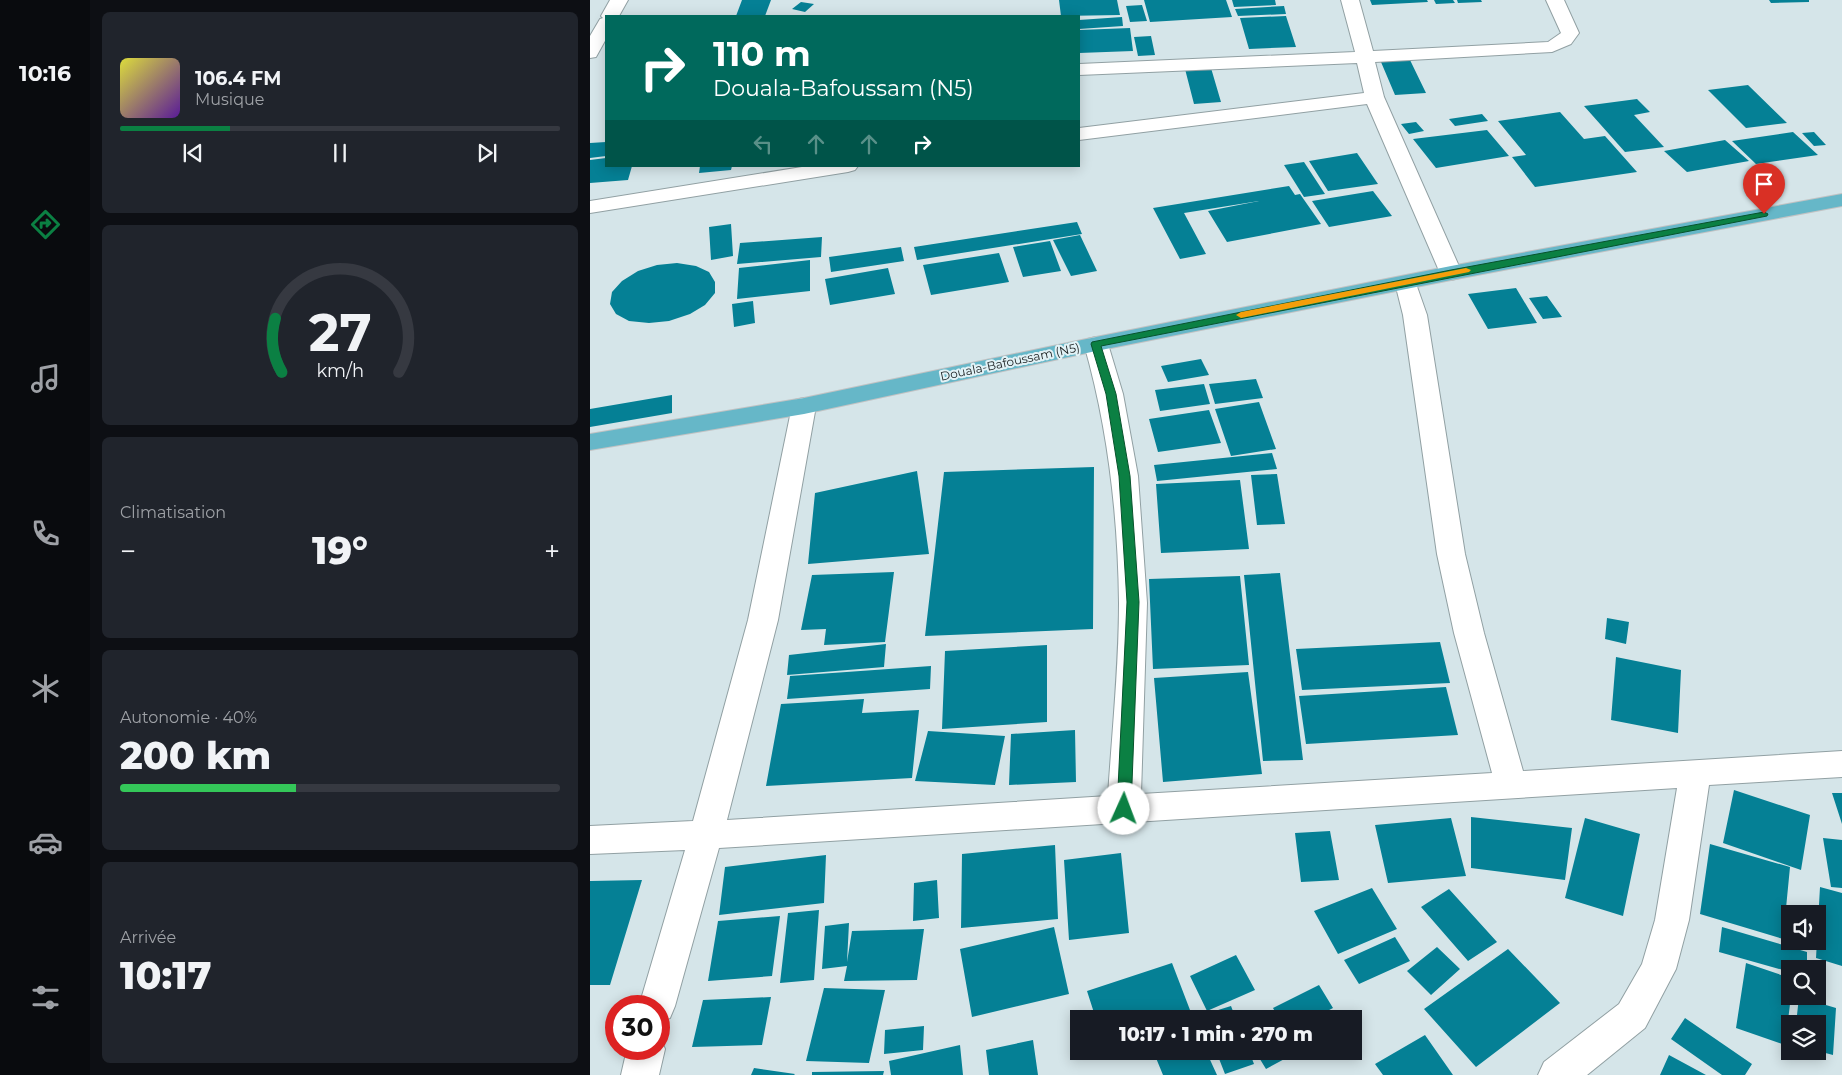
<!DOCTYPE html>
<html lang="fr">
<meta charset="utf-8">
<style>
:root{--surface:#171b24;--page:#20242c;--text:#f1f3f6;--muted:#9ea1a6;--line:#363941;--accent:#0b8043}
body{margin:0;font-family:Montserrat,sans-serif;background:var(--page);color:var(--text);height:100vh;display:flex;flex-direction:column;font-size:19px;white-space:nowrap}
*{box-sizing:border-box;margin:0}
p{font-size:16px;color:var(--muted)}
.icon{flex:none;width:28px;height:28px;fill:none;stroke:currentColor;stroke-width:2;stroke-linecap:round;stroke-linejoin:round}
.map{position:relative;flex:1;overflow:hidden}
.sheet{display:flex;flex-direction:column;gap:12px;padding:12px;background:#0d0f14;width:500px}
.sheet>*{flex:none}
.top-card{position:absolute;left:15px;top:15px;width:475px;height:152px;border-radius:0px;box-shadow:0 2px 12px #0003;background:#00695c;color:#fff;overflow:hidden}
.fabs{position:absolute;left:1191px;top:905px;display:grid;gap:10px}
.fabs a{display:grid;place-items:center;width:45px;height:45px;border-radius:0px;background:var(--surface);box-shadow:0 2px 12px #0003;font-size:25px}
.speed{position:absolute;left:15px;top:995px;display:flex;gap:10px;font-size:25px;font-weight:700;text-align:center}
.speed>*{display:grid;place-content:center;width:65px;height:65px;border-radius:50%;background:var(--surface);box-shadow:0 2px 12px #0003;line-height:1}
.speed .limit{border:8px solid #d22;background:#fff;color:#111}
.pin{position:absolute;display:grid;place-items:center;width:42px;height:42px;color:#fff;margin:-51px -21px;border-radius:50% 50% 50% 0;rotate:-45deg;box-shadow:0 0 5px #0007}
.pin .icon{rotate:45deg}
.me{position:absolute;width:55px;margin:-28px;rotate:2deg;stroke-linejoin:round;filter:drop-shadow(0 0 4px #0008)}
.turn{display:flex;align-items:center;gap:18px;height:105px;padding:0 25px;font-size:22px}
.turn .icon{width:65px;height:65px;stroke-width:2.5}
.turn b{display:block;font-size:35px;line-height:42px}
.lanes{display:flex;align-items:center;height:48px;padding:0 25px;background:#0003;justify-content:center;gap:25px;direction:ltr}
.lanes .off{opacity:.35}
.big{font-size:38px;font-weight:800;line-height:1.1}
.sheet .card{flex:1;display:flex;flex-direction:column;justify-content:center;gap:8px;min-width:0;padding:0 18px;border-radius:8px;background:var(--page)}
.sheet .dial{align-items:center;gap:0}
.dial svg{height:130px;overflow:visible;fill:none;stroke:var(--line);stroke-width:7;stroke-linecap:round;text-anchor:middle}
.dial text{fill:var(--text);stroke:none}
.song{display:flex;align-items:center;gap:15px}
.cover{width:60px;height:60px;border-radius:8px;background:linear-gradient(135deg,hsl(60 70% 55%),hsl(270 70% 35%))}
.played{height:5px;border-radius:2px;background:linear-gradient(90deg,var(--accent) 25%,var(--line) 25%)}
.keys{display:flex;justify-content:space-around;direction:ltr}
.heat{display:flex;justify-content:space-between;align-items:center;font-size:28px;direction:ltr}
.charge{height:8px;border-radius:4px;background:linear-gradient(90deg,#34c759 40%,var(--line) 0)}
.trip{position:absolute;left:480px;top:1010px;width:292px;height:50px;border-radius:0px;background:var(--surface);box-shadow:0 2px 12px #0003;font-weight:800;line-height:50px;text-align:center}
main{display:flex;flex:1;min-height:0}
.menu{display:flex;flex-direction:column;width:90px;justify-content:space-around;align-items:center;background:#090b0e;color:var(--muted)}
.menu .icon{width:35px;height:35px}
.menu .active{color:var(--accent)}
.menu b{font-size:22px;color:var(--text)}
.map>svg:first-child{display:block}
.building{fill:#058095}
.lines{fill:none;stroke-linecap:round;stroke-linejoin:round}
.minor-casing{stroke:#91a0a3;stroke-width:2}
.trunk-casing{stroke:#c1c2c3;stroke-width:2}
.minor{fill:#fff;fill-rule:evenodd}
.trunk{fill:#66b7c8;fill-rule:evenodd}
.route{fill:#0b8043;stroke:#07532c}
.slow{fill:#f59e0b}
.labels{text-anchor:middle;stroke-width:4;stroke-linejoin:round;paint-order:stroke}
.street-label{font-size:12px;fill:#202627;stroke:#e2f2f6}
</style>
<main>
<nav class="menu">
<b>10:16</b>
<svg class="icon active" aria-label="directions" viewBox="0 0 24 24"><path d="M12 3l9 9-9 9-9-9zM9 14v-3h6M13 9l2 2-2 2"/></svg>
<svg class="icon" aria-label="music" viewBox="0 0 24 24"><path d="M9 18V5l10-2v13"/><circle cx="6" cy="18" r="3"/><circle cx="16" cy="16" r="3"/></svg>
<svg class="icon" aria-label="phone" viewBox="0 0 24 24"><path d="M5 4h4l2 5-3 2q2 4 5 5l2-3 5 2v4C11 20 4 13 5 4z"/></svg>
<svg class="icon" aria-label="climate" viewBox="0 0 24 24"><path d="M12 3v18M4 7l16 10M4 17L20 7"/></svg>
<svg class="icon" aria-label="car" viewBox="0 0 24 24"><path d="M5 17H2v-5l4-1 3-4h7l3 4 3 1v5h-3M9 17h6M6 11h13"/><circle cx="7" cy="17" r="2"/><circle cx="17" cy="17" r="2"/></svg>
<svg class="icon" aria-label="filters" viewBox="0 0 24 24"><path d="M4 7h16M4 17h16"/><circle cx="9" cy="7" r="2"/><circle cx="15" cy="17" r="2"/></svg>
</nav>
<section class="sheet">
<div class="card">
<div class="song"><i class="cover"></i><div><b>106.4 FM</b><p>Musique</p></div></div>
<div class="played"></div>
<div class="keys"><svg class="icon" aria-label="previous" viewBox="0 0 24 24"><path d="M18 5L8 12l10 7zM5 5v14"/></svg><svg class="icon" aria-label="pause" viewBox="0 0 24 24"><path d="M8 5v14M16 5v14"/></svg><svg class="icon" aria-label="next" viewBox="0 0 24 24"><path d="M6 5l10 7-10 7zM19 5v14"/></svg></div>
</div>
<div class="card dial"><svg viewBox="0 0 100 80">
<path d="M14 69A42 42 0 1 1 86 69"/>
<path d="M14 69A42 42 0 0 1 10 36" stroke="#0b8043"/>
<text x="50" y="56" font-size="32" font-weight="700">27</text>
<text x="50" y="72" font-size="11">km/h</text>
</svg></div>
<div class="card"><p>Climatisation</p>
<div class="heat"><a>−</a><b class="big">19°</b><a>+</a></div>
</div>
<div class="card"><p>Autonomie · 40%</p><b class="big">200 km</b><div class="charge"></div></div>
<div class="card"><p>Arrivée</p><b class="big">10:17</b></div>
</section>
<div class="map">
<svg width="1252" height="1075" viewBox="0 0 1252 1075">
<rect width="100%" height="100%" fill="#d5e5e9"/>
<path class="building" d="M152,0H181L175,16H146Z
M469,0H527L530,15L471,16Z
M554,0H636L642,17L560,22Z
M642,0H685L686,5L644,7Z
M780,0H837L838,2L782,5Z
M844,0H863L865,3L846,4Z
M867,0H891L892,2L868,3Z
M1179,0H1219V2L1181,3Z
M211,2L224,4L215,12L202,9Z
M552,5L557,21L540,22L536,6Z
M694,6L696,14L648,16L645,9Z
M696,16L706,47L659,49L650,18Z
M532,17L533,26L489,29V20Z
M540,28L543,51L489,53V30Z
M561,36L565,55L548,56L544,37Z
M820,60L836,93L805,95L791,62Z
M621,68L631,102L604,104L595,69Z
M1158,85L1197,123L1156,128L1118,90Z
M1047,99L1060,112L1044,115L1074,147L1035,152L994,106Z
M970,112L994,139L1015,136L1047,172L945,187L922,157L936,155L908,121Z
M892,114L898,121L865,126L859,119Z
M826,122L834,131L819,134L811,124Z
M897,130L919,156L846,168L823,139Z
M1203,132L1228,155L1166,164L1142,141Z
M1224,132L1236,145L1224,146L1212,133Z
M1135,140L1159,161L1097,172L1074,151Z
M16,142V156L0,158V143Z
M767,153L788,184L738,191L719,161Z
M16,158V166H42L38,180L0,183V160Z
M714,162L735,194L714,197L694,165Z
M110,166H142L141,170L109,173Z
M699,186L705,195L710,194L731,224L637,242L618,211L669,201L594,213L616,254L590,259L563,208Z
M783,191L802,216L739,227L722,201Z
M487,222L492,234L327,260L324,247Z
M141,224L143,256L121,260L119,227Z
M490,235L507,271L481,276L463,240Z
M232,237L231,257L147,264L150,243Z
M460,241L471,271L433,277L423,247Z
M311,247L314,261L241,272L239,257Z
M409,253L419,282L341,295L333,265Z
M220,260V291L147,299L149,268Z
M87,263L106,266L119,272L125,282V293L115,305L100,314L79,321L59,323L39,321L26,314L20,304L22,292L32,281L48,271L67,265Z
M298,268L305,294L240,305L235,279Z
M926,288L947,323L898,329L878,294Z
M957,296L972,317L953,319L939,298Z
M163,301L165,323L144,327L142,304Z
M611,359L619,375L578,382L571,366Z
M666,379L673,398L625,404L619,384Z
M614,384L620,404L570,411L565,390Z
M82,395V413L0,427V409Z
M669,402L686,449L641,456L625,409Z
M619,410L631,443L568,452L559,419Z
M682,453L687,469L567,481L564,465Z
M504,467L503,629L335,636L354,472Z
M327,471L339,554L218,564L225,493Z
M687,474L695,524L667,525L661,475Z
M650,480L659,549L571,553L566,484Z
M304,572L295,642L234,645L236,629L211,630L222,575Z
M690,573L713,760L673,761L654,575Z
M650,576L659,665L563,669L559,579Z
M1017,618L1039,622L1036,644L1015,639Z
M850,642L860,683L712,690L706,649Z
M296,644L294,667L197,675L199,655Z
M457,645V722L352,729L355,651Z
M1026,657L1091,670L1088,733L1021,720Z
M341,666L340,689L197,699L200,676Z
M658,672L672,774L573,782L564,678Z
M856,687L868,735L716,744L709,696Z
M274,699L272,713L329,710L322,778L176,786L191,704Z
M485,730L486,782L419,785L421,734Z
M338,731L415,736L405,785L325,781Z
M1144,790L1220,815L1211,870L1133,843Z
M1242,793H1252V824Z
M881,817L982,828L975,880L881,868Z
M861,818L876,876L798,883L785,825Z
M995,818L1050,834L1033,916L975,898Z
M740,831L749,880L711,882L705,833Z
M1233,838L1252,840V888L1241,887Z
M1120,844L1200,867L1193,939L1110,914Z
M465,845L468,919L371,928L372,854Z
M531,853L539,933L479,940L474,860Z
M236,855L234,903L129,915L135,867Z
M52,880L20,985H0V881Z
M347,880L349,918L323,921L324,883Z
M1230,887L1252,893V966L1226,958Z
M782,888L807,929L748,954L724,911Z
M859,889L907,942L878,961L831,907Z
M229,910L224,980L190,983L198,913Z
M190,916L182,976L118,981L128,921Z
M259,923L257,962L262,931L334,929L327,980L254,981L257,966L232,969L235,926Z
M464,927L479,994L382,1017L370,949Z
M1132,927L1217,952V969H1200V972L1129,952Z
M805,937L820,961L769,984L754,960Z
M847,947L870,969L841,995L817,971Z
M918,949L970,1003L886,1067L834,1009Z
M646,955L665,990L617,1011L600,976Z
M582,963L600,1010L574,1019H506L497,991Z
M1156,963L1200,978L1201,996L1195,1045L1146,1028Z
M729,985L743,1008L722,1019H689L683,1008Z
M234,988L295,990L279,1063L216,1061Z
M181,997L172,1045L102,1047L113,1000Z
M1209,997L1246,1008L1243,1055L1228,1051V1024H1206Z
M641,1006L646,1019H614L612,1015Z
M1095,1018L1162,1064L1155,1075H1132L1081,1039Z
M334,1026L333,1050L294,1054L295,1030Z
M835,1035L863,1075H793L785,1064Z
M443,1040L448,1075H399L396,1050Z
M370,1045L373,1075H301L299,1061Z
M581,1051H616L627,1075H573L566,1058Z
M626,1051H659L664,1064L635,1074Z
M665,1051H697L700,1056L676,1069Z
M1079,1055L1116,1075H1070Z
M164,1068L205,1074L204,1075H161Z
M294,1071L293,1075H222V1072Z"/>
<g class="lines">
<g class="minor-casing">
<path id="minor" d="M20,0H38L29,16H16V39L6,57L0,58V36L10,19L13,18L11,16Z
M751,0H769L783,51L958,42L971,33L956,0H974L989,33L981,44L962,52L785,62L794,97L872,273L869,278L861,280L853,278L850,273L777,104L489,140V128L774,93L767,63L489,75V64L765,52Z
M218,166H268L265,170L258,172L0,213V201Z
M816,276L824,278L837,315L875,554L894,633L933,771L1252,751V777L1119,785L1099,920L1086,969L1055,1028L997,1075H948L954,1062L1029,1004L1052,964L1065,920L1087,788L129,848L85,1006L80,1018L69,1022V1006H49L95,850L0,854V826L103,821L158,620L202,406L205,400L214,398L223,400L226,406L188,620L137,820L518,796C522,732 529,667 529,603C528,515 518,428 494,344L498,339L506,337L514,339L518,344L533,394L548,476L557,603L551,794L902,773L864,633L847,554L813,315L805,283L808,278Z
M69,1036L75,1049L69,1075H31L37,1049H69Z"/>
</g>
<g class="trunk-casing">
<path id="trunk" d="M1252,194V206L861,280L506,351L214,414L0,450V434L214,398L506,337L861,266Z"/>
</g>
<use href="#minor" class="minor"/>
<use href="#trunk" class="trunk"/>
</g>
<path class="route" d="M1174,212L1178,214L1177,216L511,346L526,394L540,476L549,602L541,809L539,813H529L527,809L537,602L529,476L516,394L501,344L502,342L861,270Z"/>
<path class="slow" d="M876,268L881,270L879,272L651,318L646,315L651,312Z"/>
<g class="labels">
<g class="street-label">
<text transform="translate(420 362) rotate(-12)" y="4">Douala-Bafoussam (N5)</text>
</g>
</g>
</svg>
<div class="fabs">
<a><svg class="icon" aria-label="sound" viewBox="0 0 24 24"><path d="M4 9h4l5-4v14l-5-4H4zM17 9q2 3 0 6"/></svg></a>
<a><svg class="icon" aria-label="search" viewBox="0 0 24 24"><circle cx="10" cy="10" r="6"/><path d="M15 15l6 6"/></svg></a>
<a><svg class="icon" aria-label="layers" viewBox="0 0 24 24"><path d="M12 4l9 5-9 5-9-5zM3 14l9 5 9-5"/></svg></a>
</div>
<div class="speed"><div class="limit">30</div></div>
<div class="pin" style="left:1174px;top:214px;background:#d93025"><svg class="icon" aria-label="arrive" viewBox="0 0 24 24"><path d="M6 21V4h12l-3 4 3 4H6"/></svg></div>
<svg class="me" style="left:534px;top:809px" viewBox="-20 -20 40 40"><circle r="19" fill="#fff"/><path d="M0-13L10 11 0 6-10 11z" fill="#0b8043"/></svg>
<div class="trip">10:17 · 1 min · 270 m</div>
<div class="top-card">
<div class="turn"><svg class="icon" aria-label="right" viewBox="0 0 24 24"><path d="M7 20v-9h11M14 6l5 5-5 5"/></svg><div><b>110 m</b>Douala-Bafoussam (N5)</div></div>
<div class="lanes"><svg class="icon off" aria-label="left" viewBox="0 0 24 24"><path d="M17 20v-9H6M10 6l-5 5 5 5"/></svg><svg class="icon off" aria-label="ahead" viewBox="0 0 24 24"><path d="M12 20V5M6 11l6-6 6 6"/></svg><svg class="icon off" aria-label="ahead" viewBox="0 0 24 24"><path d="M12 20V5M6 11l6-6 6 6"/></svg><svg class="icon" aria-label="right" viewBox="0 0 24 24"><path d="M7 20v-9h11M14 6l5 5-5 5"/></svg></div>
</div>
</div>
</main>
